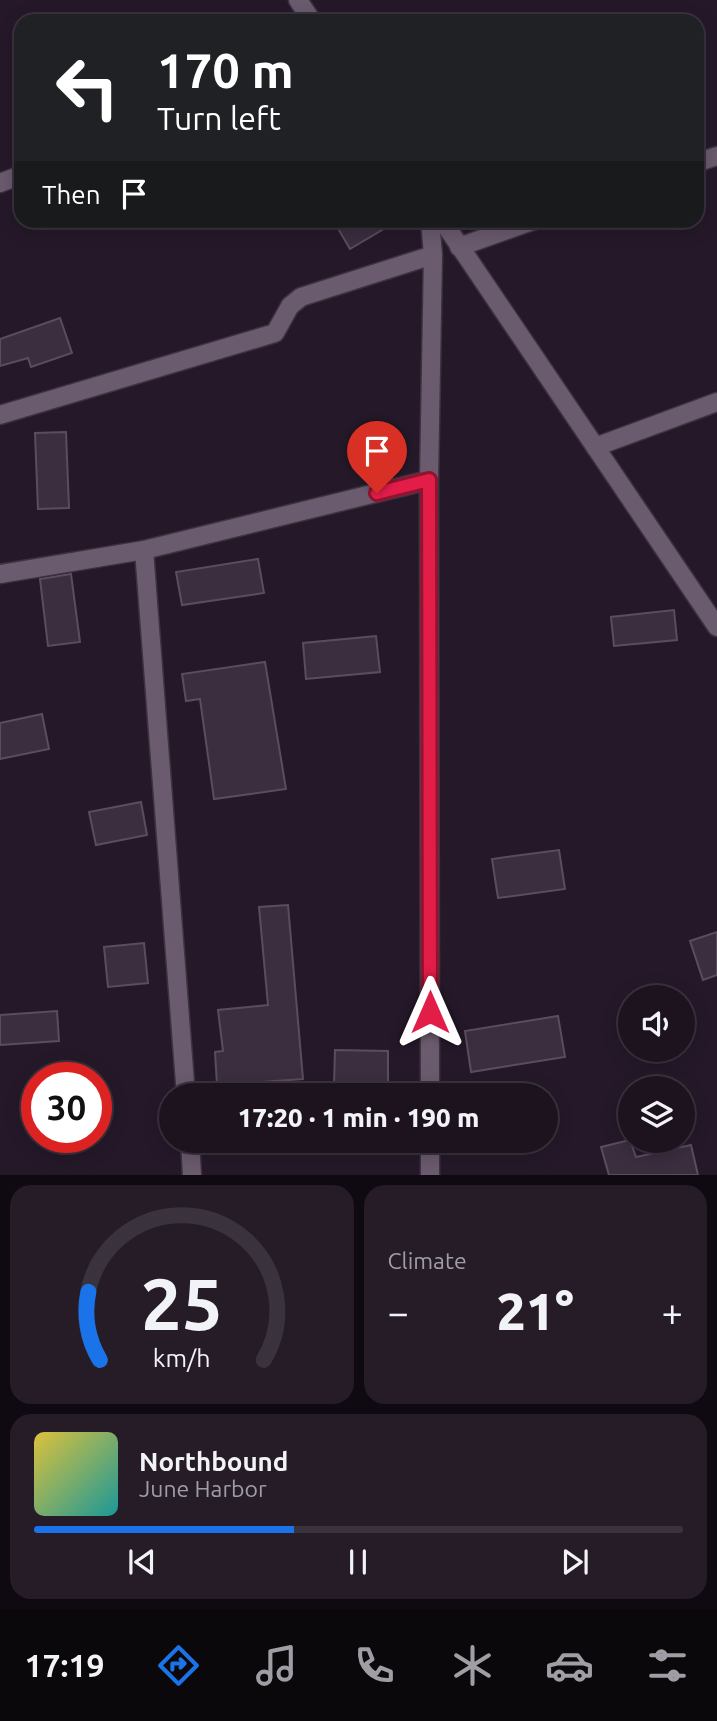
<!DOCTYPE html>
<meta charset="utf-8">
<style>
:root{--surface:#1c131f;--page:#251c28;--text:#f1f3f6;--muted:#a09ea4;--line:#3a323d;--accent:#1a73e8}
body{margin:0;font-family:Ubuntu,sans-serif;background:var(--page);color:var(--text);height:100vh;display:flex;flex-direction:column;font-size:26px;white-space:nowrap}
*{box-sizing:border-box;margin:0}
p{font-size:23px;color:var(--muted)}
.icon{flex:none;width:38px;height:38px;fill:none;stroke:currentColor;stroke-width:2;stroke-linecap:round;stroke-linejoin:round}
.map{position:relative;height:1175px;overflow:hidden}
.sheet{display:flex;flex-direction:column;gap:10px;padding:10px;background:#0f0a11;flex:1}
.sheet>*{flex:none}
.banner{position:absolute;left:14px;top:14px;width:690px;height:214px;border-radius:21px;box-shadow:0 4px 18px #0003,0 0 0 2px var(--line);background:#202124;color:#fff;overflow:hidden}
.tools{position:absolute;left:618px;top:985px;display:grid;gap:14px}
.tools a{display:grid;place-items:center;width:77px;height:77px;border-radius:50%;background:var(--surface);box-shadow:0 4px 18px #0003,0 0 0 2px var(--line);font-size:35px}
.speed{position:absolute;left:21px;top:1062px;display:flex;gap:14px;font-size:35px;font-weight:700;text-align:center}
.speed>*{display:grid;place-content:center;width:91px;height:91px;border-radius:50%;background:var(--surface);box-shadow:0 4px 18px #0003,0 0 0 2px var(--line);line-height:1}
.speed .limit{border:10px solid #d22;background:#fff;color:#111}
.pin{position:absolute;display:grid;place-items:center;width:60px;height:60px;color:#fff;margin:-72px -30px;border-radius:50% 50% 50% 0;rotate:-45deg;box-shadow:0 0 7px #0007}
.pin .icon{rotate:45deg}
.me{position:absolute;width:77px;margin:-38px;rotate:0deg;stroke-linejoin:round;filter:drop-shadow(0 0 5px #0008)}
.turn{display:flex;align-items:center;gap:24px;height:147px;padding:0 28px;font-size:32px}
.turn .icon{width:91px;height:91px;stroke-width:2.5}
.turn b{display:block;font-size:49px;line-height:60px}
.then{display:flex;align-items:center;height:66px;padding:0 28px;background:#0003;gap:14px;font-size:26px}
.big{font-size:52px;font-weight:800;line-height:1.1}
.sheet .widget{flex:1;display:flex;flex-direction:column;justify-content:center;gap:10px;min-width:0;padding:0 24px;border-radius:21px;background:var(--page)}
.sheet .dial{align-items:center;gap:0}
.dial svg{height:182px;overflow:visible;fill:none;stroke:var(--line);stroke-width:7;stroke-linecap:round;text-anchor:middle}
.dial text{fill:var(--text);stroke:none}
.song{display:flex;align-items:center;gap:21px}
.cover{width:84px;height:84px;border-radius:10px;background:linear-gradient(135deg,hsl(50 70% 55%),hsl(180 70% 35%))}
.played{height:7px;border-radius:4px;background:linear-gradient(90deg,var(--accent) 40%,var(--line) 40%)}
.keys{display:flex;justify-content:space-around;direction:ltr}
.heat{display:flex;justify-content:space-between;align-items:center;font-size:38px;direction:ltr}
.sheet .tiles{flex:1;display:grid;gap:10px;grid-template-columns:1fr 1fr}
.widget:last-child{grid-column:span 2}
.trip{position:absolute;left:159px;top:1083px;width:399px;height:70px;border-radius:35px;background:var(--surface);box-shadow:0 4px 18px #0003,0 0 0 2px var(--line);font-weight:800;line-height:70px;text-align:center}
.dock{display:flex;height:112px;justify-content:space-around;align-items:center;background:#0b080c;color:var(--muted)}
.dock .icon{width:49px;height:49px}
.dock .current{color:var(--accent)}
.dock b{font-size:32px;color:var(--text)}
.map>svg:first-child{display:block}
.building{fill:#3b2e3f;stroke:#5b4d5f;stroke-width:2}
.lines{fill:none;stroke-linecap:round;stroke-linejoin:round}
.street-casing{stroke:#3c333f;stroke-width:21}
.street{stroke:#6a5b6e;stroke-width:18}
.route-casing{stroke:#92132f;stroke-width:18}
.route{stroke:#e11d48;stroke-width:12}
</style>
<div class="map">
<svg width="717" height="1175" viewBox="0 0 717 1175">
<rect width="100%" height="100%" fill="#251929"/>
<path class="building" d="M333,220H399L350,249Z
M60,318L72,353L31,367L28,358L0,366V339Z
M66,432L69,508L38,509L35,433Z
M258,559L264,593L182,605L176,572Z
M71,574L80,642L48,646L40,579Z
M674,610L677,640L614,646L611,617Z
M376,636L380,672L306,679L303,643Z
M265,662L286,789L214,799L200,699L186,701L182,674Z
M42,714L49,749L0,759V723Z
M141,802L147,835L96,845L89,812Z
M559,850L565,889L498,898L492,859Z
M288,905L303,1079L217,1085L215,1052L223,1051L218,1010L268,1005L259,907Z
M717,932V975L703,980L690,941Z
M144,943L148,983L108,987L104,947Z
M57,1011L59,1041L0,1045V1015Z
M558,1016L565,1057L471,1072L465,1031Z
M335,1050L388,1051V1085H334Z
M630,1140L636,1157L691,1145L698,1175H609L601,1147Z"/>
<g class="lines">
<g class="street-casing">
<path id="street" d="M298,0L312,21
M696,163L717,156
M0,183L21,175
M430,220L433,255L429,480L430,1096
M442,220L717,627
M459,247L535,220
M0,415L275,333L290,306L301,297L433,255
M595,447L717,402
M144,550L186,1096
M0,574L144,550L429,480
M190,1141L192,1175
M430,1141V1175"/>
</g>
<use href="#street" class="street"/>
</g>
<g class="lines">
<g class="route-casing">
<path id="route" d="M377,493L429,480L430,1012"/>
</g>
<use href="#route" class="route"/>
</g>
</svg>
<div class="tools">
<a><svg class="icon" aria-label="sound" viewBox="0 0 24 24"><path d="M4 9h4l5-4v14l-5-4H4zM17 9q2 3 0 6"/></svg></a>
<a><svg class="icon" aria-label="layers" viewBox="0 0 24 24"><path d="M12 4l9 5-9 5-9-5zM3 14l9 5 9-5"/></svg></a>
</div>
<div class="speed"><div class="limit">30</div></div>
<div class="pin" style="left:377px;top:493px;background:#d93025"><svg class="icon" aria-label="arrive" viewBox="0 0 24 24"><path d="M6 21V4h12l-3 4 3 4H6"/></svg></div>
<svg class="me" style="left:430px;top:1012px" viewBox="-20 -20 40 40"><path d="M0-17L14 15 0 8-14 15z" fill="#e11d48" stroke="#fff" stroke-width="4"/></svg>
<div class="trip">17:20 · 1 min · 190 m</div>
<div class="banner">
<div class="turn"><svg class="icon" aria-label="left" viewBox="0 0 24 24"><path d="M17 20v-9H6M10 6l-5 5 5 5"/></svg><div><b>170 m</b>Turn left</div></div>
<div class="then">Then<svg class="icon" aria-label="arrive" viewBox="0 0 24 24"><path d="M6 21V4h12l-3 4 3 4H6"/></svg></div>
</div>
</div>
<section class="sheet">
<div class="tiles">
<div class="widget dial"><svg viewBox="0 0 100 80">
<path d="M14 69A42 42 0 1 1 86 69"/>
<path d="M14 69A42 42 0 0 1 9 39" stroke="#1a73e8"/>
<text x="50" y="56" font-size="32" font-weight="700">25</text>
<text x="50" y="72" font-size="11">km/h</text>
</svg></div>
<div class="widget"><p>Climate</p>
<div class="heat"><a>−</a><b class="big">21°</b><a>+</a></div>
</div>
<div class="widget">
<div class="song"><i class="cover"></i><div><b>Northbound</b><p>June Harbor</p></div></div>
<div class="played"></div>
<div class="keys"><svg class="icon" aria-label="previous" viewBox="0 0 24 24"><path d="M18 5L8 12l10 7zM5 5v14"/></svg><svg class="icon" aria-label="pause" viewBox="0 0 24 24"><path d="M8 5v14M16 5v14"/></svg><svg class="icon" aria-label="next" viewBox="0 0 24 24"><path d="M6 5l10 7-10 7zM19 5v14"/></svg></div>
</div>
</div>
</section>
<nav class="dock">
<b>17:19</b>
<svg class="icon current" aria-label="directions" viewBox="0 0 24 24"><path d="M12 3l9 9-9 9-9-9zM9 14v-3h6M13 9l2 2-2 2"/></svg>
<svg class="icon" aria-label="music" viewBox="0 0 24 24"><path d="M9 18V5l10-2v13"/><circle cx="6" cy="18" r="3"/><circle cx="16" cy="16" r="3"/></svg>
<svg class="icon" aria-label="phone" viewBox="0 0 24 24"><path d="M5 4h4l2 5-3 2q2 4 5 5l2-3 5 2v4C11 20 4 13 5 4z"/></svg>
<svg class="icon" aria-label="climate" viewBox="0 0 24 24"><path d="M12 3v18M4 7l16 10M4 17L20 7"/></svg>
<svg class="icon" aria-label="car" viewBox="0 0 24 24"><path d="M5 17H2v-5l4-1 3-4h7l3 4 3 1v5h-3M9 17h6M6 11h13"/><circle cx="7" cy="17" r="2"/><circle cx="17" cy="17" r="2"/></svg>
<svg class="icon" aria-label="filters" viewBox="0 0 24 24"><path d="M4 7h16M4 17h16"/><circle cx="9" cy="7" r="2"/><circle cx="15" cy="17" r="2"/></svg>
</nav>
